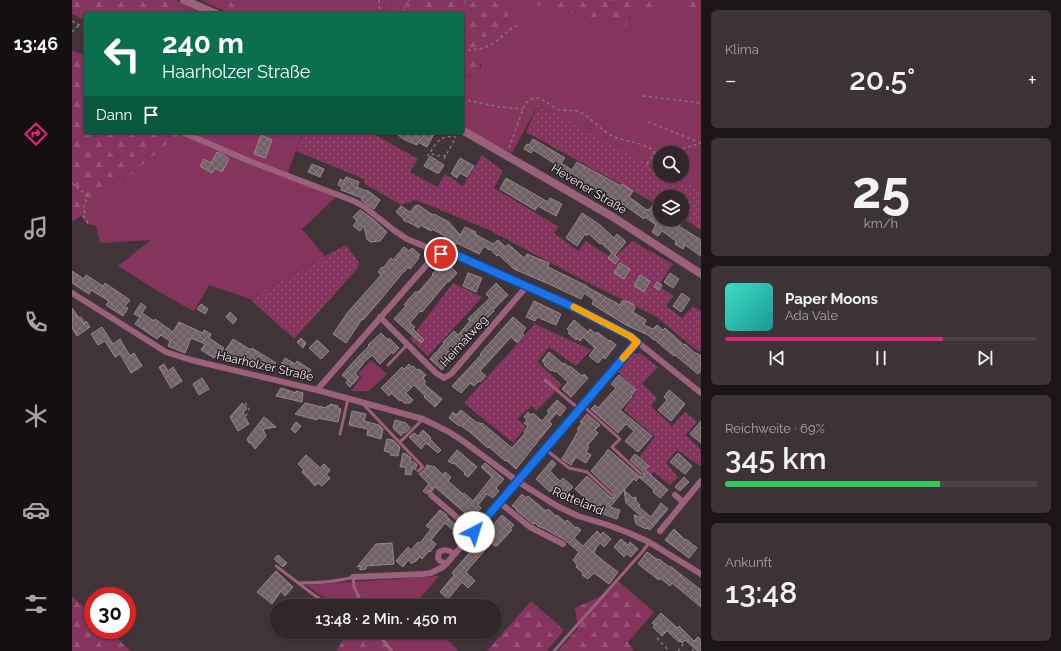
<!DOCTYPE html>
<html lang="de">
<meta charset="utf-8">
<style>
:root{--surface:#31272b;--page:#3d3337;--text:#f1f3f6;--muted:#a8a5a9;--line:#4c4447;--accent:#db2777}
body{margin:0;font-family:Raleway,sans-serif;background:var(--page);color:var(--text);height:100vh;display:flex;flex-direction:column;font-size:15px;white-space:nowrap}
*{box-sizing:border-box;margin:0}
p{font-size:13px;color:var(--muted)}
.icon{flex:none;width:22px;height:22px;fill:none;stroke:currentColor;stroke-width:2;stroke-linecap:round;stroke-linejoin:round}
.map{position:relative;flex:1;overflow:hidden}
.panel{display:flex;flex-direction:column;gap:10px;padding:10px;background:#1b1518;width:360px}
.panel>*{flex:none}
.top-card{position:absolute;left:12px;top:12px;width:380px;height:122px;border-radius:4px;box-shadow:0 1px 3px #0004,0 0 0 1px var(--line);background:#0b6e4f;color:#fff;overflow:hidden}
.buttons{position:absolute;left:581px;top:146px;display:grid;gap:8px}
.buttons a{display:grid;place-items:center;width:36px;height:36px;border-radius:50%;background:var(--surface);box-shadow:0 1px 3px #0004,0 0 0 1px var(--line);font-size:20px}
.speed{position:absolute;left:12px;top:587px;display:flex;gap:8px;font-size:20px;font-weight:700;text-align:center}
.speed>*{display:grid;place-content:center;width:52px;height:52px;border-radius:50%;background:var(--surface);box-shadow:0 1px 3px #0004,0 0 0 1px var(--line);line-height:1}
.speed .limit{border:6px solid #d22;background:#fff;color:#111}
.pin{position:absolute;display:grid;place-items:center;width:34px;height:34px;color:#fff;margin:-17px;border:2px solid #fff;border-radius:50%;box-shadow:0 1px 4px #0007}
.me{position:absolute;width:44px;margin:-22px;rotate:40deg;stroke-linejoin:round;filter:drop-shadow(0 0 3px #0008)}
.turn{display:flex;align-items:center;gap:14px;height:84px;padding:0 12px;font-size:18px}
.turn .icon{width:52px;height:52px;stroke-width:2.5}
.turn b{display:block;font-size:28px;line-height:34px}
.then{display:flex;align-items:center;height:38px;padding:0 12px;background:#0003;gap:8px;font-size:15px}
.big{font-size:30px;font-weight:600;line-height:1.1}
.panel .card{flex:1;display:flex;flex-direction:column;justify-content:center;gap:6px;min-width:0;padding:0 14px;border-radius:6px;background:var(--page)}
.panel .dial{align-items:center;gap:0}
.dial b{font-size:52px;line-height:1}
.song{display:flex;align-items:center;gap:12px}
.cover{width:48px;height:48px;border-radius:6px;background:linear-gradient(135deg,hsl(170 70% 55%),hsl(180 70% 35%))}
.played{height:4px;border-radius:2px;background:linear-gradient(90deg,var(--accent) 70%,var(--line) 70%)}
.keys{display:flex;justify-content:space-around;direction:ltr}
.heat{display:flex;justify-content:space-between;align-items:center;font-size:22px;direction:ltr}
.charge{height:6px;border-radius:3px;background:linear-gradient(90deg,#34c759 69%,var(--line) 0)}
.trip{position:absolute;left:198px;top:599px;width:232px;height:40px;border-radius:20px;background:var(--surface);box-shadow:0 1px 3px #0004,0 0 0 1px var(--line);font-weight:600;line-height:40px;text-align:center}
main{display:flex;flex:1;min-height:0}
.menu{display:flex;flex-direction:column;width:72px;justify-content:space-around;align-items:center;background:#141011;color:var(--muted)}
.menu .icon{width:28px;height:28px}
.menu .on{color:var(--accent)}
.menu b{font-size:18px;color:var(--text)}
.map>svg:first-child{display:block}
.grass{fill:#84345d}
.forest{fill:url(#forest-firs)}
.park{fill:url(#park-dots)}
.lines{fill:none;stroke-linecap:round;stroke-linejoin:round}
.stream{stroke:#7e4e69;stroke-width:2}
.building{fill:url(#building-cross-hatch);stroke:#97888e}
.path{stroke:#81767a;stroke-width:1.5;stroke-dasharray:3 3;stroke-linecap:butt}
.service{stroke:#9b607b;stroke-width:3}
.minor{stroke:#9b607b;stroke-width:6}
.tertiary{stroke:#9b607b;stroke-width:8}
.route-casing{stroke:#114b97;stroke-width:10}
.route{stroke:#1a73e8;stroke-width:7}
.slow{stroke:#f59e0b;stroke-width:7}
.labels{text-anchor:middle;stroke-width:3;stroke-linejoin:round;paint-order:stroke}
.street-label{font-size:12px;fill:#f7eef2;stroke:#231d20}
</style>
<main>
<nav class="menu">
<b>13:46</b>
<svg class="icon on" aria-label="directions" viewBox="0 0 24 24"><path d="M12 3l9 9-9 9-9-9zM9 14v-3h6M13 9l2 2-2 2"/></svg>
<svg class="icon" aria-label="music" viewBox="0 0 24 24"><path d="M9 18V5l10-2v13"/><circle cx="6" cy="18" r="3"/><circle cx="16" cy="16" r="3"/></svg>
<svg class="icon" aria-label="phone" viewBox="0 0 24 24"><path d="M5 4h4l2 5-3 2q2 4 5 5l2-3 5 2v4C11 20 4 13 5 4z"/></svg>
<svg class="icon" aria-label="climate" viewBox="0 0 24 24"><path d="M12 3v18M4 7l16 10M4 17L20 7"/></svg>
<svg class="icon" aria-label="car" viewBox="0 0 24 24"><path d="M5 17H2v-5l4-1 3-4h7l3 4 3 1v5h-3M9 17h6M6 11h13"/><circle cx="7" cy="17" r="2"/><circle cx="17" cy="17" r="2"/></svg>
<svg class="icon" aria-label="filters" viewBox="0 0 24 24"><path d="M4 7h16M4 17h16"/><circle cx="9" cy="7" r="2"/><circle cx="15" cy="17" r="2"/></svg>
</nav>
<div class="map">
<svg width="629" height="651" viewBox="0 0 629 651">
<defs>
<pattern id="forest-firs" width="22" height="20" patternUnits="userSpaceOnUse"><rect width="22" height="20" fill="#84345d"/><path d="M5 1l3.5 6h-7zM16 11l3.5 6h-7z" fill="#965275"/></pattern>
<pattern id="park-dots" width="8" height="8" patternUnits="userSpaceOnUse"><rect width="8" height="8" fill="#84345d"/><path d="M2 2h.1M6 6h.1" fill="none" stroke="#965275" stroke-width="1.8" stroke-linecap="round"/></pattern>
<pattern id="building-cross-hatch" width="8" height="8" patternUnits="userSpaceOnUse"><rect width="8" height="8" fill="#706167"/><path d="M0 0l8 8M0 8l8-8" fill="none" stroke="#85787d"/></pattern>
</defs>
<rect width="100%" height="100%" fill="#413439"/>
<path class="grass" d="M96,0H104L137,14H128Z
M128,0H320L319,8L317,14H159Z
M445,0L554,26L560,13L587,7L585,0H629V189L602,179L595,175H610V153H588V170L575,162L466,105L440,153L390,127V69C393,74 396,78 402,77L409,67L408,62V56L420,41Z
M110,132H227L231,133L214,177L264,197L230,229L253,256L178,299L137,285L122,311L94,296L46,266L79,240L28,243L24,226L15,224L9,216Z
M299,360L315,374L297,391H279L290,377L286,374Z
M367,576L341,606H264L234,585Z
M303,632H367L387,651H322L313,639Z"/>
<path class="forest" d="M0,0H96L128,14H14V21L0,14Z
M159,0H161C172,4 185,7 194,14H169L156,8Z
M320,0H585L588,7L560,13L554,26L445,0L420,41L408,56V72L406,76L399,77L392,73L390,69V14H317L319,8Z
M612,0H625L629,5V21C622,16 613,9 612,0Z
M0,50L14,56V132H110L9,216L0,222Z
M546,581L582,612L556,642L562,651H486L506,629L503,608L536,593Z
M0,596L21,616V630H36L59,651H0Z
M459,601L492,630L475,651H415Z
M277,632H303L313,639L322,651H264Z"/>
<path class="park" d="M466,105L575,162L588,170V175H595L602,179L629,189V230L610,218V197H588V206L454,132Z
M232,132H298L346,159L338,172L365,187L373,174L391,186L410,155L431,171L422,188L487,227L482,233L506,251L514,241L541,259L560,241L601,264L586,286L602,296L594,306L610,318L621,306L629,311V352L623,349L585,317L511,280L415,229L344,200L329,205L293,184L292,179L224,151Z
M274,245L287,263L285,269L222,339L178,299L253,256Z
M381,283L410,297L356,356L338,339Z
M463,324L519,350L504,366L477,347L465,362L490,385L464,411L460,406L445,419L454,427L441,443L392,403Z
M568,353L586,367L570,384L585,398L579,406L600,426L613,412L625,422L614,435L629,450V466H628L605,450L594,463L606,477L598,485L582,472L578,476L572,472L578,465L567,457L583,437L552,410L565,391L545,371L560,354Z"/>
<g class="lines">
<path class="stream" d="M538,0H541
M392,4L393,0
M331,14L332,9L338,0"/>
</g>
<path class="building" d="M322,132H363L355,147L346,142L345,145L333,140Z
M189,135L200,140L193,158L182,154Z
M461,139L493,158L489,163L500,170L505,162L549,186L550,184L561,191L557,197L575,210L576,209L577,210L580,206L588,212V219H606L610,222L607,226L629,240V256L613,245L611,249L603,244L604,241L590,231L586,236L580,232L584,225L573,217L572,219L552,205L534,195L533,196L515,187L516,185L481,166L483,164L468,154L461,150L459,153L452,149L455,144L457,145Z
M145,152L152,155L157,159L150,172L143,168L140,173L128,166L132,159L139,163Z
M358,156L372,165L367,173H365L352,166Z
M388,158L402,166L395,177L388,173L385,178L379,174Z
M240,164L252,169L248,177L236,172Z
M274,177L287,182L285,187L294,191L295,190L308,200L302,209L289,200L290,198L269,190L270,187L266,185L268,179L272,181Z
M434,178L476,202L478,198L490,204L484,216L466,206L463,210L428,189Z
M346,205L361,215L362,214L377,222L388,235L393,227L404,232L403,234L421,244L426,240L434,247L436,244L452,258L455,254L477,263L476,267L515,286V287L548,305L550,301H554L561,304L563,308L561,312L574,320L572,325L581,329L585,325L591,330L593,328L612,345L613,344L624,354L625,353L629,356V371L626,374L603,355L602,356L583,340H582L576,335L554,325L520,304L522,300L512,293L509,299L477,284L442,269L427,255L425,256L418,249L417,250L412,246L407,254L385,243L384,244L377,241L373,236L360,229L359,231L348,225L347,228L340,224L331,220L332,219L324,212L329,206L338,212L343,206Z
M288,210L301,219L315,232L308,241L298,242L295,239L292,226L288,231L281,226L285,221L281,217Z
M510,213L528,225L542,238L545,234L554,242L543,255L547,259L543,264L536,258L540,253L529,243L528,244L516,233L515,236L513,234L505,246L494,238Z
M332,247L337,251L340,248L348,255L346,257L347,258L338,269L336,267L332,272V271L310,298L291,320L290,319L274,343L261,334L276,312L309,275L306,272L310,267L311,268L319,258L321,260Z
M375,263L385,273L377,282L376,281L350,312L348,311L338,323L343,327L341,329L352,340L349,343L322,319L334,306L332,305L343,292H346L349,289L361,275L360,274L364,270L367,272Z
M548,263L558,269L552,279L542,273Z
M0,271L12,279L14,275L31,286L33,283L58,300L53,306L56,308L51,316L34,305L37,301L19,290L17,294L0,283Z
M396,273L410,278L404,292L391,286Z
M598,273L607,279L601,288L592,282Z
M568,275L578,281L572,292L562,286Z
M585,282L590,285L587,290L582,287Z
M424,283L436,295L421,310L422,311L412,321L413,322L403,332L404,333L388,351H387L378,360L370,370L358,359L363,353H364L372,343L371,342L382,331L386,335L398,321L396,319L418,298L414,294Z
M610,293L618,299L609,312L601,306Z
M462,301L489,314L484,325L465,317L463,321L454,317Z
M69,303L74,307L70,313L82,321L83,319L101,332L107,322L131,333L132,330L139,334L137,338L152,348L146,357L143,356L142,358L129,350L133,344L119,338L113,353L96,346L98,341L89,335L85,339L63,324L68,317L62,314Z
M129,304L136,309L133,314L125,309Z
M0,308L7,318L9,317L12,323L14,321L18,327L5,336L0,328Z
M158,312L165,319L161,324L154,317Z
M441,317L454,328L450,333L452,335L445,343L439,337L408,371L414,376L408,382L407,381L402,386L398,383L389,393L380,386L409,355L408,354Z
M502,320L516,332L518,329L524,334L525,332L537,341L538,340L544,345L533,359L531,357L526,363L517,356L523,348L511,337L508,341L505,338L504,340L496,333L498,332L495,329Z
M30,327L41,344L48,339L58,356L62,353L70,366L59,373L48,354L43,357L33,341L26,345L19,334Z
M309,333L316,340L317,338L327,348L321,354L320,352L308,364L300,355L291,363V364L283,374L287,377L281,384H280L278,387L274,383L276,380L270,375L285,358L297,346L296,345Z
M229,338L234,343L231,348L225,342Z
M161,339L179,350L180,348L204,363L200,368L198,367L195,371L171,355L167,361L153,351Z
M245,340L257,351L249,359L237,348Z
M477,352L491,364L492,363L497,367L498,366L510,376L512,374L516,378L499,397L490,389L496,382L484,371L483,372L480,370L479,371L472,365L473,364L470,361Z
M213,358L223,364L225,361L239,370L236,374L233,372L229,378L218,371L216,374L207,368Z
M92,364L96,371L101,367L110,381L99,388L87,367Z
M337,364L340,367L341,366L345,370L347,369L354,375L351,378L354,382L352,384L370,399L363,407L352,397L353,396L342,385L334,393L341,400L338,403H332L330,400L328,401L319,393L317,396L309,388L330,367L332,369Z
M547,375L564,390L559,396L560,397L548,410L580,436L566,452L553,441L562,431L554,424L546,433L519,409L523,405L526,408L544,388L539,384Z
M130,378L137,389L127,395L121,384Z
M209,388L224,393V391L231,393L230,402L204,396Z
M597,390L613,404L599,421L586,410L595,400L592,397Z
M485,400L494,408L488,416L484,413L477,422L480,424L466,441L444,469L434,460L433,461L417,447L416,448L398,432L388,425L387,426L377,418L381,412L384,415L389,410L405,423L406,422L409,424L410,423L440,448L453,433L452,432L456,426L452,423L455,420L452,417L456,412L459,415L461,413L470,421L477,413L475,411Z
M170,403L175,408L171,413L177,424L166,431L158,417Z
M233,403L254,408L255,406H257L258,404L266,406V408L269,409L266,422L246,418L245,420L223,414Z
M280,411L294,414L292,421L307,425L311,429L309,439L295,435L296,429L277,425Z
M515,414L528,425L523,430L526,433L515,446L517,447L514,452L519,455L514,463L504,457L499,465L490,459L507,430L505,429L510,423L508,422Z
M192,417L204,427L191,429L194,436L183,449L179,443H177L175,439Z
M323,420L334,423L338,428L333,433L331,432L329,436L321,428Z
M629,421V443L618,434Z
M224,422L229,426L223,433L219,429Z
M351,430L359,438L358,439L369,450L366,453L354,443L349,449L337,437L342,433L346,436Z
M315,439L321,440L328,447L326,456L318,455L319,453L312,451Z
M536,449L567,476L570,477L572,475L571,472L558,460L563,454L577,466L573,470L596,490L588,498L581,492L582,490L567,477L564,481L562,479L552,490L561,498L564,497V501L568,505L567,507L579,517L589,503L596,509L578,530L575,528L574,529L564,524L562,515L571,518L554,503L552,490L538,507L548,510L545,519L531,514L503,489L515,476L538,497L541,498L542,497V493L519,471L533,454Z
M385,450L405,467L396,477L392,474L393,473L382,463L381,464L376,461Z
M331,453L334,454L339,458L338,461L342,462L345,465L343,470L341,467L339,475L333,474L334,467H328Z
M606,453L620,466L613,474L598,462Z
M234,455L248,468L252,464L258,470L254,475L258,478L250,486L246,483L243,486L230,472L232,470L226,464Z
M480,460L484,464L478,471L488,481L491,478L501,487L490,499L480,490L478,492L464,479Z
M413,463L432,479L424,488L427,491L421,498L415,494L406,505L409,508L400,519L363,487L360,491L356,492L355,494L351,491L357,484L347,474L353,469L355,465L363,467L371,475L373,472L379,477L376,481L391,494L392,493L401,501L420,477L409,467Z
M612,477L617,482L608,491L603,487Z
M450,494L454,498L456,496L474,511L476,509L484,516L485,515L493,522L495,520L504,528L505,527L509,530L502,538L511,546L525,531L529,535L531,532L539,539L532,547L528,543L524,548L522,553L534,563L546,572L537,584L522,573L516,579L510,575L511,573L504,567L505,565L501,560L507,552L493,540L473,529L466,526L463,523L462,524L460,523L444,510L445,509L440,506Z
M368,510L374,514V515L377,519L393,532L387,539L380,533L382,531L373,523L359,540L364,544L358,552L357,551L350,559L348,557L343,562L342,561L340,564L336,560L331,567L324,561L336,547L339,550L346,542L348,543L359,529L354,526Z
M430,515L442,525L438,529L440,530L425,546H423L419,543L394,572L403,581L396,588L390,582L376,599L368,592L382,575L380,573Z
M602,529L613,540L614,539L625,548L617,558L593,540Z
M549,539L556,545L558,542L566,549L559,557L555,554L552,557L542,547Z
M320,543L322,564L294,566V569L288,570V566L285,567L304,544Z
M575,552L586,560L587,559L597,567L598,566L629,590V607L600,583L598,586L588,578L587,580L566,564Z
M206,555L215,563L211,567L202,559Z
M204,571L221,587L213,596L209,591L200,604L185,592Z
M589,613L605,628L607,626L622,641L626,637L629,640V651H626L613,640L610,643L608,641L607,642L595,631L590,636L581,627L583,625L580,623Z"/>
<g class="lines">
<path class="path" d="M307,0L308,14
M0,21L14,29
M0,32L7,25
M390,52L399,50L412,48L422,43L441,27L446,26
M571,96L629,103
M390,99L427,107L451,109
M576,122L629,143
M437,148L453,104C456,101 461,97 466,98C474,100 480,108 488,110C496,111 503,109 510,113C521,120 530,131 542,137C556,142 571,142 583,152
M355,156L358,153
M374,156L370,155L365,156L358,153C365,141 369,135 384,137
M372,159L384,137
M575,164L583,152L613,148L629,143
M0,183L9,191L14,193L15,198L11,209L13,213L11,215L16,223
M173,403L177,408L174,416
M585,638L597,651
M606,651L612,643
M620,651L623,648"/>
<path class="service" d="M316,365L336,344
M473,380L507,409
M292,405L351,467L346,471
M510,405L548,439L540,447L569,474
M268,434L276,399
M329,441L351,419
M473,449L497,468L515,472L540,495
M204,566L242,595L259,606
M227,583C245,583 264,582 281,577L282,587L291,606
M300,632L306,636
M304,632L320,651
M482,651L571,551L577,543"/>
<path class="minor" d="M110,132L177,161L282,201L294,208L323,231L335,239L352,246L364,256
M0,293L94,352L119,360L245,390L358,261L364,256L369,254L379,253L407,265L495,304L558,336L629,393
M308,317L364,373L372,378L379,374L455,286
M245,390L351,419L377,432L391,441L445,481L485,506L506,516L536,525L557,533L577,542L629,574
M359,495L402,532
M603,495L611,502
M427,502L458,527L491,544
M588,531L629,481
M375,563C370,563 368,562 366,558L367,552C372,549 378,550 382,554
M281,577L351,574L359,573L371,567L375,563L565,342"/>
<path class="tertiary" d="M112,0L145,14
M390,130L541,217L629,274"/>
</g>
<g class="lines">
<g class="route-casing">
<path id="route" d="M369,254L379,253L384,255L495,304L558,336L565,342L402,532"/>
</g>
<use href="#route" class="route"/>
<path class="slow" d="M502,307L558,336L565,342L551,358"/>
</g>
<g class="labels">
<g class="street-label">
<text transform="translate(517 189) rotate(31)" y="4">Hevener Straße</text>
<text transform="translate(392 341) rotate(-48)" y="4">Heimatweg</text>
<text transform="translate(193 366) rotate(13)" y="4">Haarholzer Straße</text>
<text transform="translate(506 501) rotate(23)" y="4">Rotteland</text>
</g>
</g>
</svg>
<div class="buttons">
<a><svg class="icon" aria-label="search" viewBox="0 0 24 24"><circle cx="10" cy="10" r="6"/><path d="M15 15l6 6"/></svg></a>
<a><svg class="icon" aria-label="layers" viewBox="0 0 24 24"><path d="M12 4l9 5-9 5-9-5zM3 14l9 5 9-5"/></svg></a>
</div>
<div class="speed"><div class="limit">30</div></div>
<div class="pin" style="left:369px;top:254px;background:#d93025"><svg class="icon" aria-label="arrive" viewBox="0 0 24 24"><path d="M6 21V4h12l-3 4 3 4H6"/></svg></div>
<svg class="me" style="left:402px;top:532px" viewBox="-20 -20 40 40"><circle r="19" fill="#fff"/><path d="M0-13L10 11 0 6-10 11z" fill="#1a73e8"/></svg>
<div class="trip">13:48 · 2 Min. · 450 m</div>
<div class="top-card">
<div class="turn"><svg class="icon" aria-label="left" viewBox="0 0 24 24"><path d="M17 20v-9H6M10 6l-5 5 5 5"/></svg><div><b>240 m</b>Haarholzer Straße</div></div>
<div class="then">Dann<svg class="icon" aria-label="arrive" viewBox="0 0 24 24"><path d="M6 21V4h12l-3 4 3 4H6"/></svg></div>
</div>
</div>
<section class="panel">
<div class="card"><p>Klima</p>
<div class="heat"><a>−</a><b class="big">20.5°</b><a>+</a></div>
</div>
<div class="card dial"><b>25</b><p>km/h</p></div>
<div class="card">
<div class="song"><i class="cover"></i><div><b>Paper Moons</b><p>Ada Vale</p></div></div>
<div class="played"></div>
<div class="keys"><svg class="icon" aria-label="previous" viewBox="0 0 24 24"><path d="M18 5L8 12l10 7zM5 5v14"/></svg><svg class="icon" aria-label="pause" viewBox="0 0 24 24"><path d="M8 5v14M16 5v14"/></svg><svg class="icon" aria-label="next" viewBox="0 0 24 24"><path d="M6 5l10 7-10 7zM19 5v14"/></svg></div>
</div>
<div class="card"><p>Reichweite · 69%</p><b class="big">345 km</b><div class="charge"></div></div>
<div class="card"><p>Ankunft</p><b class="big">13:48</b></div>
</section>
</main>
